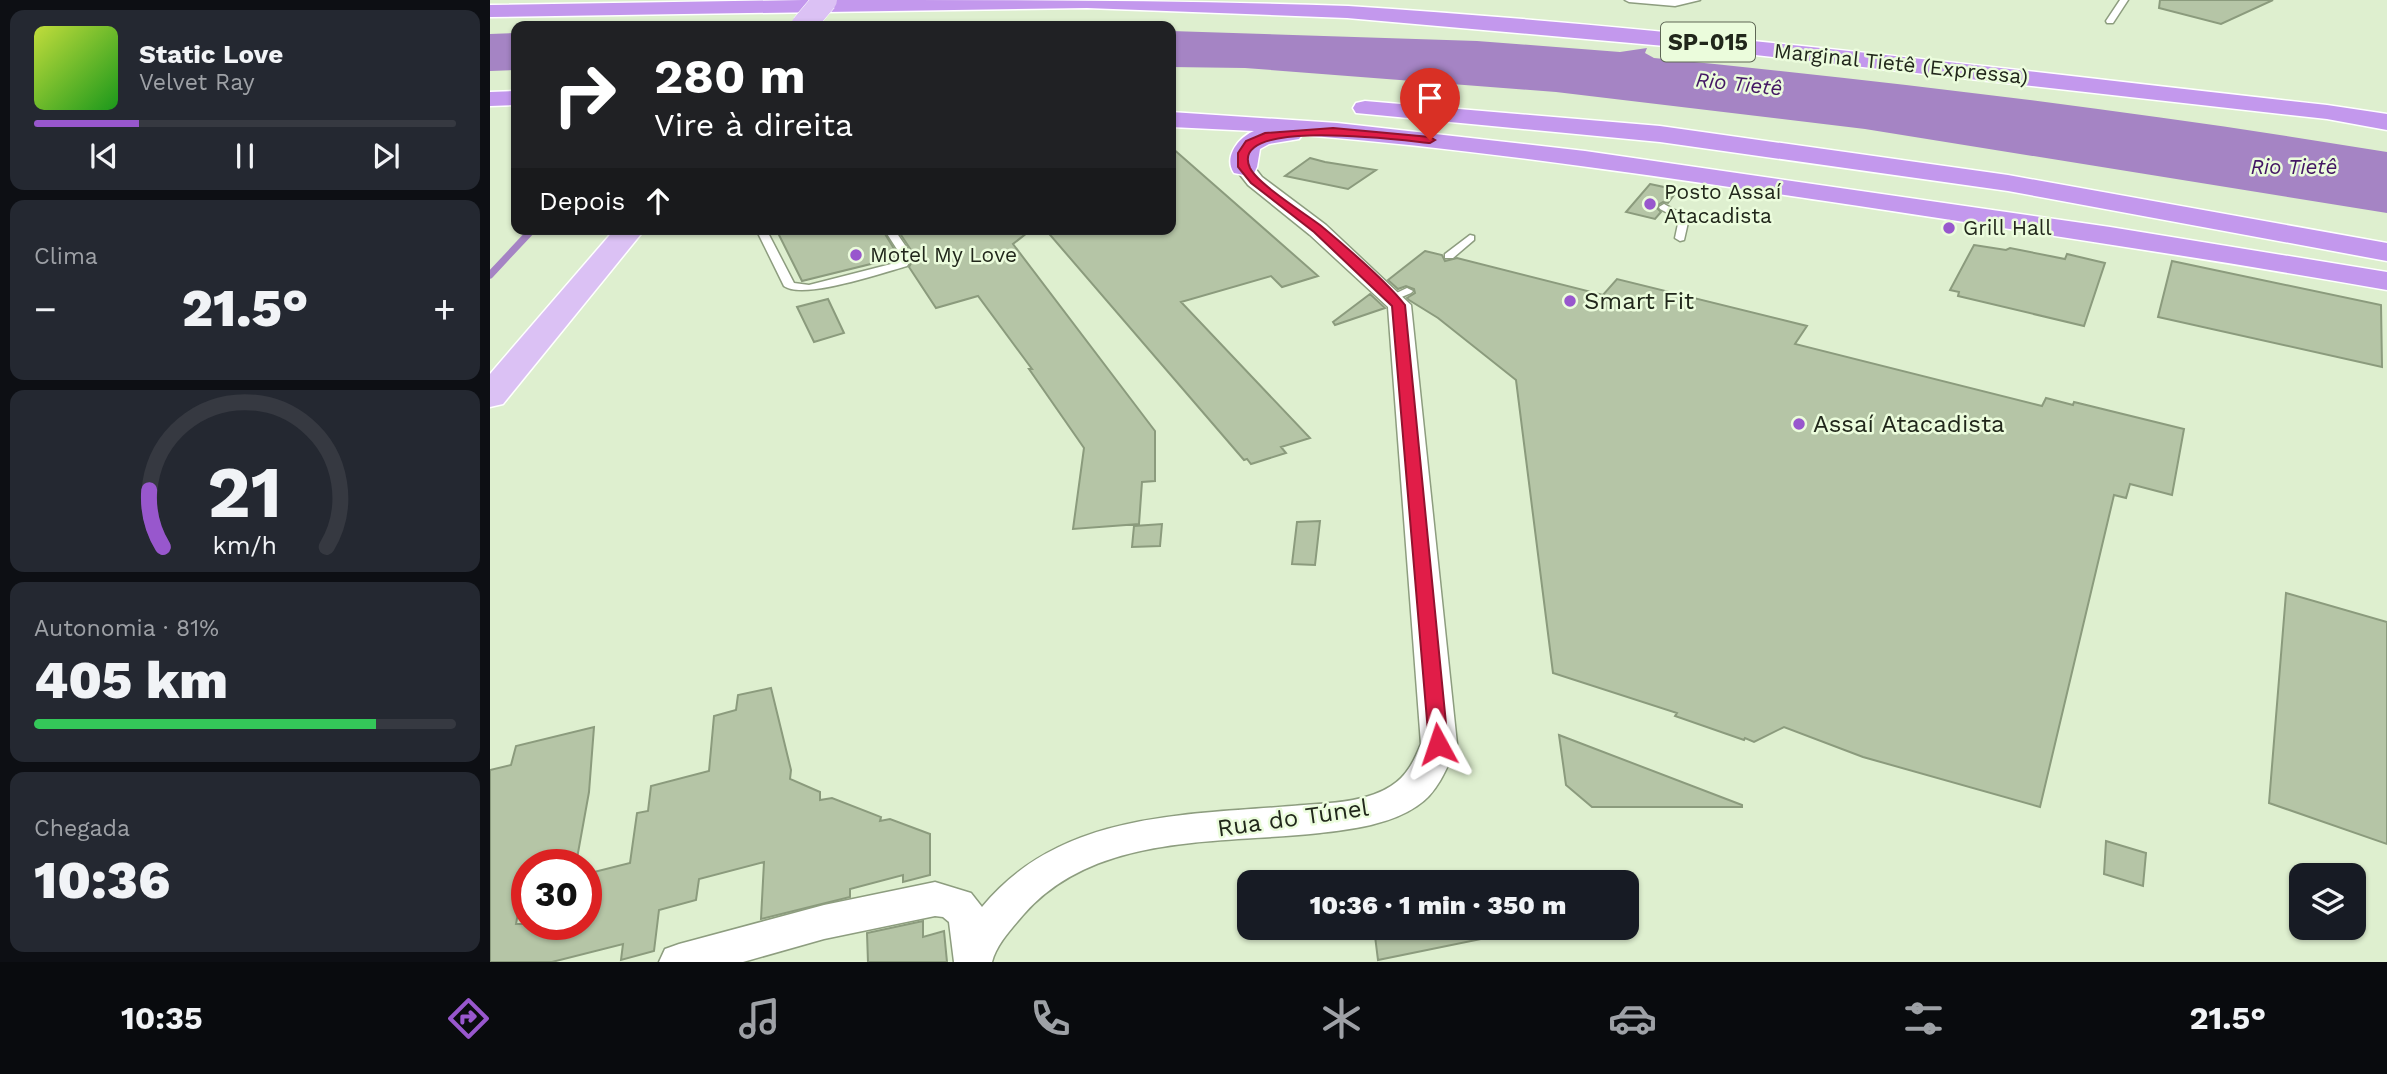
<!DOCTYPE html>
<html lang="pt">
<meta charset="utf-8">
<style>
:root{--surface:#171b24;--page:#242831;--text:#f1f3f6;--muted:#9ea1a6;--line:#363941;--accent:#9857cd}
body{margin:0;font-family:"Work Sans",sans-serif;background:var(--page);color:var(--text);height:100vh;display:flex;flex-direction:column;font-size:26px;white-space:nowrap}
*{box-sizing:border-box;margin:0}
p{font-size:23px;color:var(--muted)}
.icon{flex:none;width:38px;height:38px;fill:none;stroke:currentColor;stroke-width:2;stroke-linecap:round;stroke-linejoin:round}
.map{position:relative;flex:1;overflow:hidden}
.side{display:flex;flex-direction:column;gap:10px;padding:10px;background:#0d0f14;width:490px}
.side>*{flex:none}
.top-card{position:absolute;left:21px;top:21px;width:665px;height:214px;border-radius:14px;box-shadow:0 2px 5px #0004;background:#202124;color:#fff;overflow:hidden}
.controls{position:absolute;left:1799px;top:863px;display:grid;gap:14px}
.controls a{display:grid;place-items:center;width:77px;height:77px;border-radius:14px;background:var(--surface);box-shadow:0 2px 5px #0004;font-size:35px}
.speed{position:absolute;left:21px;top:849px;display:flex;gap:14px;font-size:35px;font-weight:700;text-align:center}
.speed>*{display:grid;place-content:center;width:91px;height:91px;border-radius:50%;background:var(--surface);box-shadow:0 2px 5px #0004;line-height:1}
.speed .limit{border:10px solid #d22;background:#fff;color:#111}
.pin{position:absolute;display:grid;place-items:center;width:60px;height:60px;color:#fff;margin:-72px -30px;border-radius:50% 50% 50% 0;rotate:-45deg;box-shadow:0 0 7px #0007}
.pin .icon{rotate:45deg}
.me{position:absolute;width:77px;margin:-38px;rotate:355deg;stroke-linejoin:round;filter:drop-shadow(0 0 5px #0008)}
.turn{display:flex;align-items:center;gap:24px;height:147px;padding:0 28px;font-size:32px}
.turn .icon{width:91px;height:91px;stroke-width:2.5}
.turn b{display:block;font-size:49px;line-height:60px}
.then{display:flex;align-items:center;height:66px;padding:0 28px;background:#0003;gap:14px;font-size:26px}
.big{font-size:52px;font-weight:800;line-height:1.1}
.side .card{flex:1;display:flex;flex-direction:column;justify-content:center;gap:10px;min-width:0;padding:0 24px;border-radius:14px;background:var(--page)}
.side .dial{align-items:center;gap:0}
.dial svg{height:182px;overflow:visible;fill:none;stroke:var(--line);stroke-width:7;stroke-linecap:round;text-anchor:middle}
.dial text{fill:var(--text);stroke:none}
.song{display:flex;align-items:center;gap:21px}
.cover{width:84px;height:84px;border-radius:10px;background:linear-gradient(135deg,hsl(70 70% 55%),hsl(120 70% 35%))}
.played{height:7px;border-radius:4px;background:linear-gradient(90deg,var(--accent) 25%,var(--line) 25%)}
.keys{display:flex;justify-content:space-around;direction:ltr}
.heat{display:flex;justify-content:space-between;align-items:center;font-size:38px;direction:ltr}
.charge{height:10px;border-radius:5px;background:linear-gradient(90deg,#34c759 81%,var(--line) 0)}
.trip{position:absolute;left:747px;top:870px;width:402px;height:70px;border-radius:14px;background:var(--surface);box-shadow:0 2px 5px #0004;font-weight:800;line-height:70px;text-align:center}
.tab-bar{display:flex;height:112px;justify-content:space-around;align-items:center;background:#090b0e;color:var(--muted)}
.tab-bar .icon{width:49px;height:49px}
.tab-bar .current{color:var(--accent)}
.tab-bar b{font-size:32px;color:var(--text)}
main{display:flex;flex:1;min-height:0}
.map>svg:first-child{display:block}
.water{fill:#a584c4}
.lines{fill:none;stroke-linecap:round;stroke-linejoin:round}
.stream{stroke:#a584c4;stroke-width:7}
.building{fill:#b5c5a6;stroke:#8b9b7d;stroke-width:2}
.lane-casing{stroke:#8d9d7f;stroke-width:3}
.street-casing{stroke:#8d9d7f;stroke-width:3}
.primary-casing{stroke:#fff;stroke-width:3}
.highway-casing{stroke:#fff;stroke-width:3}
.lane{fill:#fff;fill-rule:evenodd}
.street{fill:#fff;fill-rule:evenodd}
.primary{fill:#dbc1f4;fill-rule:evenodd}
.highway{fill:#c398ed;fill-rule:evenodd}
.primary-bridge-casing{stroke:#fff;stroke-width:25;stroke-linecap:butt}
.primary-bridge{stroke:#dbc1f4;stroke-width:24}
.route{fill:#e11d48;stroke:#92132f;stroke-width:2}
.poi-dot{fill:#9857cd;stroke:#ebfcdc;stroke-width:2.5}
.labels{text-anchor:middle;stroke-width:5;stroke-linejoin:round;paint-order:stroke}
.far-street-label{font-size:21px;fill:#21271b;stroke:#ebfcdc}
.far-water-label{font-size:21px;font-style:italic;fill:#431663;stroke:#ebfcdc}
.far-poi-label{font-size:21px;fill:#21271b;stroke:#ebfcdc;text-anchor:start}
.shield{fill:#ebfcdc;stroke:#5e6755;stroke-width:2}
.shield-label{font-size:23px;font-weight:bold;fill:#21271b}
.poi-label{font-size:24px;fill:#21271b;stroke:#ebfcdc;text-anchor:start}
.street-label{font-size:24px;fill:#21271b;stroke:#ebfcdc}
</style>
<main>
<section class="side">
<div class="card">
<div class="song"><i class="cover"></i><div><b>Static Love</b><p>Velvet Ray</p></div></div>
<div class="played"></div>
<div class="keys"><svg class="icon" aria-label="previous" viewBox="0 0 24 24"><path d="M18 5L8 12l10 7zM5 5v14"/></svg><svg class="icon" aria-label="pause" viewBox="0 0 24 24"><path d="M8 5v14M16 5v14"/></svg><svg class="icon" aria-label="next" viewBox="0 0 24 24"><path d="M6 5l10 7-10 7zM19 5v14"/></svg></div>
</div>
<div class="card"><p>Clima</p>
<div class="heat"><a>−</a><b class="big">21.5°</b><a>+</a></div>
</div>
<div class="card dial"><svg viewBox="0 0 100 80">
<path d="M14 69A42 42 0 1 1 86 69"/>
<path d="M14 69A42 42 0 0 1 8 44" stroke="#9857cd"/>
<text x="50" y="56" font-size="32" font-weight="700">21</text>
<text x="50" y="72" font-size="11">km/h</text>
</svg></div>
<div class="card"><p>Autonomia · 81%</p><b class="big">405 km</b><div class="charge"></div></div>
<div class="card"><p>Chegada</p><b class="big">10:36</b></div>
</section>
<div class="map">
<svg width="1897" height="962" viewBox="0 0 1897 962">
<rect width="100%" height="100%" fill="#deefcf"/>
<path class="water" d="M681,31L987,41L1130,52L1157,48L1155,53L1164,58C1409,82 1654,112 1897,152V213L1375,129L1066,92L755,68L681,67Z
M26,33V70L0,71V34Z"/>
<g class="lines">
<path class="stream" d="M0,275L43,229"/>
</g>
<path class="building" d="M1670,0H1783L1731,24L1669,8Z
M681,147L828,276L792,287L781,276L691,302L820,438L791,447L796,453L761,464L757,459L754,460L555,229H681Z
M820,158L835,162L886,170L858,189L795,176Z
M1160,184L1188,190L1178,203L1173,202L1168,205L1167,208L1171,212L1165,219L1136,212Z
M286,229H392L409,257L312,281Z
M407,229H542L523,244L665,431V481L652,482L649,524L583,529L594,448L539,369H542L488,296L446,308L419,267L425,256Z
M1484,245L1516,250L1520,248L1575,259L1577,254L1615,263L1594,326L1468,296L1469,292L1460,290Z
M935,251L952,255L955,261L967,258L1113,295L1127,279L1317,326L1305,344L1552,406L1556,398L1583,405L1584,402L1694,429L1682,495L1640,484L1636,498L1624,495L1550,807L1373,757L1294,727L1264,742L1255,738L1254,740L1185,716L1187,713L1063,673L1026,380L948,318L919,300L917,298L925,293L924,289L916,286L908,289L898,280Z
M1682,261L1891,305L1892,367L1668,317Z
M880,294L895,308L845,325L843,322Z
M338,299L354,333L324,342L307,307Z
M830,521L825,565L802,564L807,522Z
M672,524L670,546L642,547L644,526Z
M1796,593L1897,622V844L1779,803Z
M281,688L301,770L300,779L330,792V800L342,798L391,817L390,821L400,819L440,834V875L413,882V875L360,889V897L271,919L274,862L209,879L206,900L169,910L164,951L131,960L133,944L62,962H0V770L21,765L26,746L104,727L99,792L86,864H37L26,924H96V874L140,863L147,813L158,811L161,786L219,771L224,716L246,710L248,695Z
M1069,735L1252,805V807H1102L1076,785Z
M1616,841L1656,853L1653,886L1614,874Z
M433,921V937L454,931L457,962H378L377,933Z
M884,928H995L996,938L888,960Z"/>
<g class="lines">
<g class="lane-casing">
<path id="lane" d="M1135,0H1210L1185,6L1139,2Z
M1630,0H1638L1623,23H1617L1616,21Z
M1174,204L1199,218L1194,240L1190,241L1185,238L1189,219L1170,209L1169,207Z
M266,229H276L304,283L319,285L409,262L412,257L394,229H404L423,257L417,266C392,273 313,300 294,286Z
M980,235L984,236V240L963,258H955V254Z
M917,288L923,291L921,293L902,301L896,298Z"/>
</g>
<g class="street-casing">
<path id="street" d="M754,161L761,163L772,177L836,225L921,305L967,744C958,766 948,793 927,806C899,825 862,829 830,833C731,844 606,832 534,914C522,928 506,945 502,962H464L459,922L453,917L445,916L334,939L253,962H169L175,949L189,944L334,905L445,882L481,893L492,907C569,813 691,815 802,806C833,803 873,804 901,786C917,776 924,761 931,744L898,307L820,235L758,185L744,167Z"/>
</g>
<g class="primary-casing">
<path id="primary" d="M125,229H155L13,404L0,407V374Z"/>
</g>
<g class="highway-casing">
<path id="highway" d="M313,0C494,0 677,0 858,6C1185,27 1511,69 1837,105L1897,114V130L1837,119L1220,50L857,18L597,8L0,17V5Z
M26,91V105L0,106V92Z
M875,101L1170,126L1518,175L1897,243V261L1518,191L1170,142L866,113L863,108L866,103Z
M681,112L847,123L1095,151L1620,227L1897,272V290C1722,259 1545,233 1369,206C1184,179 999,150 812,135L809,139L779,144L770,149L767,167L764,173L754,175L744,173C733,157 749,137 764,131L681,127Z"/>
</g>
<use href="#lane" class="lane"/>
<use href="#street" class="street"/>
<use href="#primary" class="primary"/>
<use href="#highway" class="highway"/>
<g class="primary-bridge-casing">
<path id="primary-bridge" d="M313,26L335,0"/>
</g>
<use href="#primary-bridge" class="primary-bridge"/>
</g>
<path class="route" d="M843,128L940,137L945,140L940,143C917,141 736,116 760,168C768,184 814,213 830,225C854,245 896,281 915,305L958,744L956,749L948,751L941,749L939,744L902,306L824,232L761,183L748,167V153L756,141L775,133Z"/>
<g class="poi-dot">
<circle cx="1160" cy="204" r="7"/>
<circle cx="1459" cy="228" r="7"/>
<circle cx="366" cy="255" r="7"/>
<circle cx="1080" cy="301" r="7"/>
<circle cx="1309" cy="424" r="7"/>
</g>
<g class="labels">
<g class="far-street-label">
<text transform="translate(1411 64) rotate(6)" y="7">Marginal Tietê (Expressa)</text>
</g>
<g class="far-water-label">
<text transform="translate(1249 84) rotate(6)" y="7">Rio Tietê</text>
<text x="1804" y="174">Rio Tietê</text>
</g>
<g class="far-poi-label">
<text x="1174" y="199">Posto Assaí<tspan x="1174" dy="24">Atacadista</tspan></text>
<text x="1473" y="235">Grill Hall</text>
<text x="380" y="262">Motel My Love</text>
</g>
<rect class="shield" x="1171" y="22.5" width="94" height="39" rx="5"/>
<g class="shield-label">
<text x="1218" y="50">SP-015</text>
</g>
<g class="poi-label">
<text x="1094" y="309">Smart Fit</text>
<text x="1323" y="432">Assaí Atacadista</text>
</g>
<g class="street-label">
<text transform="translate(803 818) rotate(-8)" y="8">Rua do Túnel</text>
</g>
</g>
</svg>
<div class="controls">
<a><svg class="icon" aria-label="layers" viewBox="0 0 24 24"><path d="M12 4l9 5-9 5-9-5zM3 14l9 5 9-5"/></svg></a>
</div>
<div class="speed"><div class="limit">30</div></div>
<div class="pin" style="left:940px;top:140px;background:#d93025"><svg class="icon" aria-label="arrive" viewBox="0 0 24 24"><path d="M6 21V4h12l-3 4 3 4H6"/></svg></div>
<svg class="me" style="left:948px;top:744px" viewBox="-20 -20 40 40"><path d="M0-17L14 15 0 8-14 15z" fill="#e11d48" stroke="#fff" stroke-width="4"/></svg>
<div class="trip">10:36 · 1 min · 350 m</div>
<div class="top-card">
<div class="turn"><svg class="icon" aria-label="right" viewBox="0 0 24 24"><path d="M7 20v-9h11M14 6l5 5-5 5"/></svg><div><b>280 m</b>Vire à direita</div></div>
<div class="then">Depois<svg class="icon" aria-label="ahead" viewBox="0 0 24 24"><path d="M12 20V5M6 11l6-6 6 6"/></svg></div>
</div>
</div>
</main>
<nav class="tab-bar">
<b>10:35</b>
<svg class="icon current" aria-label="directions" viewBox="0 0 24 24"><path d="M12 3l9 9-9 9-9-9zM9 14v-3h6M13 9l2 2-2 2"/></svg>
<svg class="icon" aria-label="music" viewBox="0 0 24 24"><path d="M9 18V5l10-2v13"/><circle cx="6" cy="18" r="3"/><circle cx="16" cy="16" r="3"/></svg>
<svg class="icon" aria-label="phone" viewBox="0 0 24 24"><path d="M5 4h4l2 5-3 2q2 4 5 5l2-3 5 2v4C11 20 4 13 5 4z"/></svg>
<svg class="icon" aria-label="climate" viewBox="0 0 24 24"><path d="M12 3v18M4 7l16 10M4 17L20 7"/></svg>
<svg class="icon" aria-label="car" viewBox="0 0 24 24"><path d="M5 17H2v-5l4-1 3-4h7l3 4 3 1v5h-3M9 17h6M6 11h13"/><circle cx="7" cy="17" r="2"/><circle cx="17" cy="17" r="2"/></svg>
<svg class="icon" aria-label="filters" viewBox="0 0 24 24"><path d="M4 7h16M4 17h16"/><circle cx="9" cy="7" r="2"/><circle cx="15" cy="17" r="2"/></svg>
<b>21.5°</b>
</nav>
